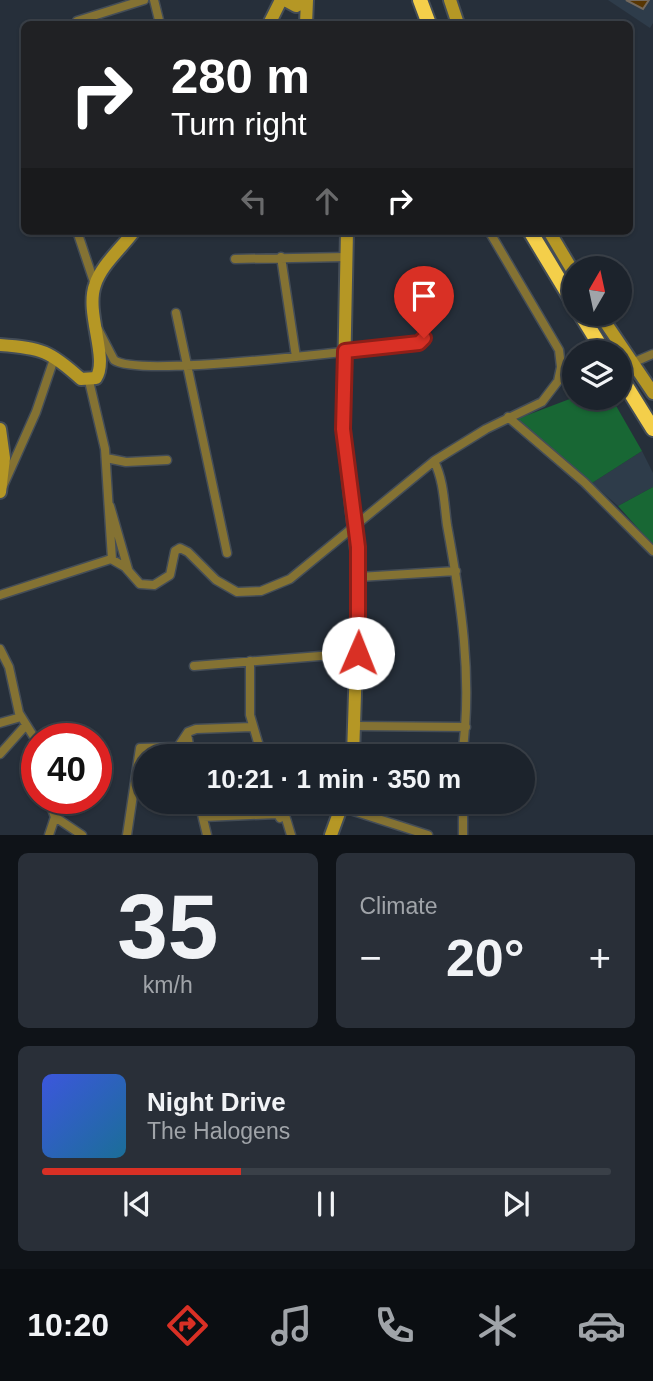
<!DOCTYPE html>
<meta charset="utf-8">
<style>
:root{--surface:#1c232c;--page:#292f38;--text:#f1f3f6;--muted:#a0a4a9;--line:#3a4048;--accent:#d93025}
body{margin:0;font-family:Arial,sans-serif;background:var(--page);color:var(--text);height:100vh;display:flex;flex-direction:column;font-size:26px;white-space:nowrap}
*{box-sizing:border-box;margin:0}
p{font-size:23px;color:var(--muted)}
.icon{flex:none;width:38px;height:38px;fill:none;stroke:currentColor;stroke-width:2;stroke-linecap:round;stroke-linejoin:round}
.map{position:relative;height:835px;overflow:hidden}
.panel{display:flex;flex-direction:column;gap:18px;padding:18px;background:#0f1318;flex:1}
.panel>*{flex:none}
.banner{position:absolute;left:21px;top:21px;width:612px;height:214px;border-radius:10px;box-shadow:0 2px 5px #0004,0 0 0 2px var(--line);background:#202124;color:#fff;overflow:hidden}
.needle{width:46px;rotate:9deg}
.tools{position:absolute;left:562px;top:256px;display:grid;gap:14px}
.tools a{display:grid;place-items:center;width:70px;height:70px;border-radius:50%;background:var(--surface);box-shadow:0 2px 5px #0004,0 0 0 2px var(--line);font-size:35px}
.speed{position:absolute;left:21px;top:723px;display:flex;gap:14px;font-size:35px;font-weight:700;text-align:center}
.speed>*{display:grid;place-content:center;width:91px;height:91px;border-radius:50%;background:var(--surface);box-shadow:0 2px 5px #0004,0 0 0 2px var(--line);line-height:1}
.speed .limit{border:10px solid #d22;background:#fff;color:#111}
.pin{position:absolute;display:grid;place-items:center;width:60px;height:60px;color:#fff;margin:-72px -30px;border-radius:50% 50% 50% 0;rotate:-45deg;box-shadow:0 0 7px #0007}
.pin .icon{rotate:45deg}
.me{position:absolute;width:77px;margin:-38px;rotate:1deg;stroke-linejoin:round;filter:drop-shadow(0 0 5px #0008)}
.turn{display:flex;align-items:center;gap:24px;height:147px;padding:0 35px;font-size:32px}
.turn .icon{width:91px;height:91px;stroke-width:2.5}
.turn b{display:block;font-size:49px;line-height:60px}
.lanes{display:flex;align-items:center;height:66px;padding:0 35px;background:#0003;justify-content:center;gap:35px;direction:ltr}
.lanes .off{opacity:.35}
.big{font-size:52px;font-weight:600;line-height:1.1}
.panel .tile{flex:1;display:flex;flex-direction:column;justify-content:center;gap:10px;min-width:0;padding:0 24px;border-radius:10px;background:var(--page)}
.panel .dial{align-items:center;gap:0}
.dial b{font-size:91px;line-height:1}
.song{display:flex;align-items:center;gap:21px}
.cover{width:84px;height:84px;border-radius:10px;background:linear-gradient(135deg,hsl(230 70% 55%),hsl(200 70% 35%))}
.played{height:7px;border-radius:4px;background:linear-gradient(90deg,var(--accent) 35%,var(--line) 35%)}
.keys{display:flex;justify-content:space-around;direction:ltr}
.heat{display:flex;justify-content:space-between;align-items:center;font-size:38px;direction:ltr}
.panel .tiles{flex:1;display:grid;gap:18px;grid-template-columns:1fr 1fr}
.tile:last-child{grid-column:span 2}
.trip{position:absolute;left:133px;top:744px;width:402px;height:70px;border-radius:35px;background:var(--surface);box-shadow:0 2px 5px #0004,0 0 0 2px var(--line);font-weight:600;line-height:70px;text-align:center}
.tab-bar{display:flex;height:112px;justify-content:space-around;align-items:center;background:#0b0e12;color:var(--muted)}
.tab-bar .icon{width:49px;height:49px}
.tab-bar .selected{color:var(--accent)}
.tab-bar b{font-size:32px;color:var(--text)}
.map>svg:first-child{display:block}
.built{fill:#2e3c4a}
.green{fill:#186734}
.building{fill:#583602;stroke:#73695d;stroke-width:2}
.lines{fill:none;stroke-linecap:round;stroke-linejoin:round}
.street-casing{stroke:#444d57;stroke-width:11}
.secondary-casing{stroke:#444d57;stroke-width:16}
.highway-casing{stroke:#444d57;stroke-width:18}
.street{stroke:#847233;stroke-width:8}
.secondary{stroke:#b59725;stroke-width:12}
.highway{stroke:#f4cf4a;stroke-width:14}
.route-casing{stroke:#8d1f18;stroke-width:18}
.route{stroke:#d93025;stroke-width:12}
</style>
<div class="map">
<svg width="653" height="835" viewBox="0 0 653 835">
<rect width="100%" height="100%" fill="#262f3a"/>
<path class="built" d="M608,0H653V23L650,28Z
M642,451L653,473V487L618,506L592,483Z"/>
<path class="green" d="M575,397H611L642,451L592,483L517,419Z
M653,487V545L618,506Z"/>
<path class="building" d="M626,0H649L643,9Z"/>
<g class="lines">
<g class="street-casing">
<path id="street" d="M154,0L160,24
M77,21L144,0
M77,231L95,285
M281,257L296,357
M235,259L346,257
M176,313L227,553
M98,329L114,360C139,379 374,348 419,343L424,338L415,286
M632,363L653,354
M89,381L105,449L112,559
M508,417L584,482L653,551
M106,458L126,462L167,460
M434,461C444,481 444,503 447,525C461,601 473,679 462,756
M3,486L36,412L55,356
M110,506L128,569
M359,577L456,571
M0,595L111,559L125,567L140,584L154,585L170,575L175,551L180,548L188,552L216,580L237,592L261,591L290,579L434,461L486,429L542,402L558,381L561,367L559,350L489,231
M0,649L9,667L19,713L37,742
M250,661V715L262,756
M194,666L358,653
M0,723L21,717
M356,726L466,727
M187,734L191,756
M0,754L26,725
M48,798L55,817L82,835
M199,802L207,835
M272,802L280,818
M281,802L291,835
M341,807L428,835
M203,817L277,814
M49,835L55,817
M127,835L140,748L178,747L188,732L196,729L252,727
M463,835V802"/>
</g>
<g class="secondary-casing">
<path id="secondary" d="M285,0L296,6L306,0
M450,0L458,24
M269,24L281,0
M306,24L307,0
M347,231L343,429L359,568L353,756
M549,231L574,273
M599,313L653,393
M0,345C42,348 50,351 81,379L96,378C109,359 85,313 95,285C101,265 122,248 134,231
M0,429L4,458L0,492
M331,835L343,802"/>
</g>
<g class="highway-casing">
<path id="highway" d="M420,0L429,24
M530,231L574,304
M580,313L604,352
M620,376L653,429"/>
</g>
<use href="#street" class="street"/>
<use href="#secondary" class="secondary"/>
<use href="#highway" class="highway"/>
</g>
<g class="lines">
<g class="route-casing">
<path id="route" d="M358,653V547L343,429L345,351L419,343L424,338"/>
</g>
<use href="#route" class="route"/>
</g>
</svg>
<div class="tools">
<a><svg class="needle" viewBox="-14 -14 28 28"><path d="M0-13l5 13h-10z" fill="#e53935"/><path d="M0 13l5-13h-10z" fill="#a0a4a9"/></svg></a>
<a><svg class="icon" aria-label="layers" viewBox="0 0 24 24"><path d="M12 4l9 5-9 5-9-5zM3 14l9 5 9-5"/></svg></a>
</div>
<div class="speed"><div class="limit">40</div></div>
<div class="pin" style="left:424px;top:338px;background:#d93025"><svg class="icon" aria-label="arrive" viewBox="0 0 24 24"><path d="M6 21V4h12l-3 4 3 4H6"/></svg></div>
<svg class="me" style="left:358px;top:653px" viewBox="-20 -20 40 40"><circle r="19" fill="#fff"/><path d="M0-13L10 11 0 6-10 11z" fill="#d93025"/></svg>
<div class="trip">10:21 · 1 min · 350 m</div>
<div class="banner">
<div class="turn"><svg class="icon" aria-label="right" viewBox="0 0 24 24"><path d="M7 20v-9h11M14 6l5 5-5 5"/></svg><div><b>280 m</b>Turn right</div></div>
<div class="lanes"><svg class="icon off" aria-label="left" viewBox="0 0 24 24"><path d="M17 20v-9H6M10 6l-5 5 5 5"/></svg><svg class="icon off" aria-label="ahead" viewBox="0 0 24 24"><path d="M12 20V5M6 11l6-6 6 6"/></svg><svg class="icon" aria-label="right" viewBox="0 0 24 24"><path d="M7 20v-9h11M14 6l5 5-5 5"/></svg></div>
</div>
</div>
<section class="panel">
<div class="tiles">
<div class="tile dial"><b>35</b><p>km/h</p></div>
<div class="tile"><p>Climate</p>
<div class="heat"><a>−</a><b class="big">20°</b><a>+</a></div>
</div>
<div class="tile">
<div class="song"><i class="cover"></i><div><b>Night Drive</b><p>The Halogens</p></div></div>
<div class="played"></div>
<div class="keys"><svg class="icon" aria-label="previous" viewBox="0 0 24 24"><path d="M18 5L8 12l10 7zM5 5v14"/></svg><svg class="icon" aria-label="pause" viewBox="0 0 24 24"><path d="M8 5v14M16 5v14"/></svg><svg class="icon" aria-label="next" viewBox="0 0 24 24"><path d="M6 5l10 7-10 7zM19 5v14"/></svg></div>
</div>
</div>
</section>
<nav class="tab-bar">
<b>10:20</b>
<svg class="icon selected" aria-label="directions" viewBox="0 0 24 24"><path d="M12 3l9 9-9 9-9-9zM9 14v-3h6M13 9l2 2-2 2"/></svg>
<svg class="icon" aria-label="music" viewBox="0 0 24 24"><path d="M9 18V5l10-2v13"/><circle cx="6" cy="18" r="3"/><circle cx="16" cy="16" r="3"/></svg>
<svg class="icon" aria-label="phone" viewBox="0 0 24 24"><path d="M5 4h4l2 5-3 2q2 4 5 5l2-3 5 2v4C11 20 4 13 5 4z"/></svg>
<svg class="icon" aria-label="climate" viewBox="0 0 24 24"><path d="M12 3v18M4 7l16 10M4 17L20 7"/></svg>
<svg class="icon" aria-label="car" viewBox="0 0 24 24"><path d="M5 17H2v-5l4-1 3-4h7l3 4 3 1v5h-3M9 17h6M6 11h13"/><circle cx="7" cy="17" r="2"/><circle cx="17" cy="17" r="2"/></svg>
</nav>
